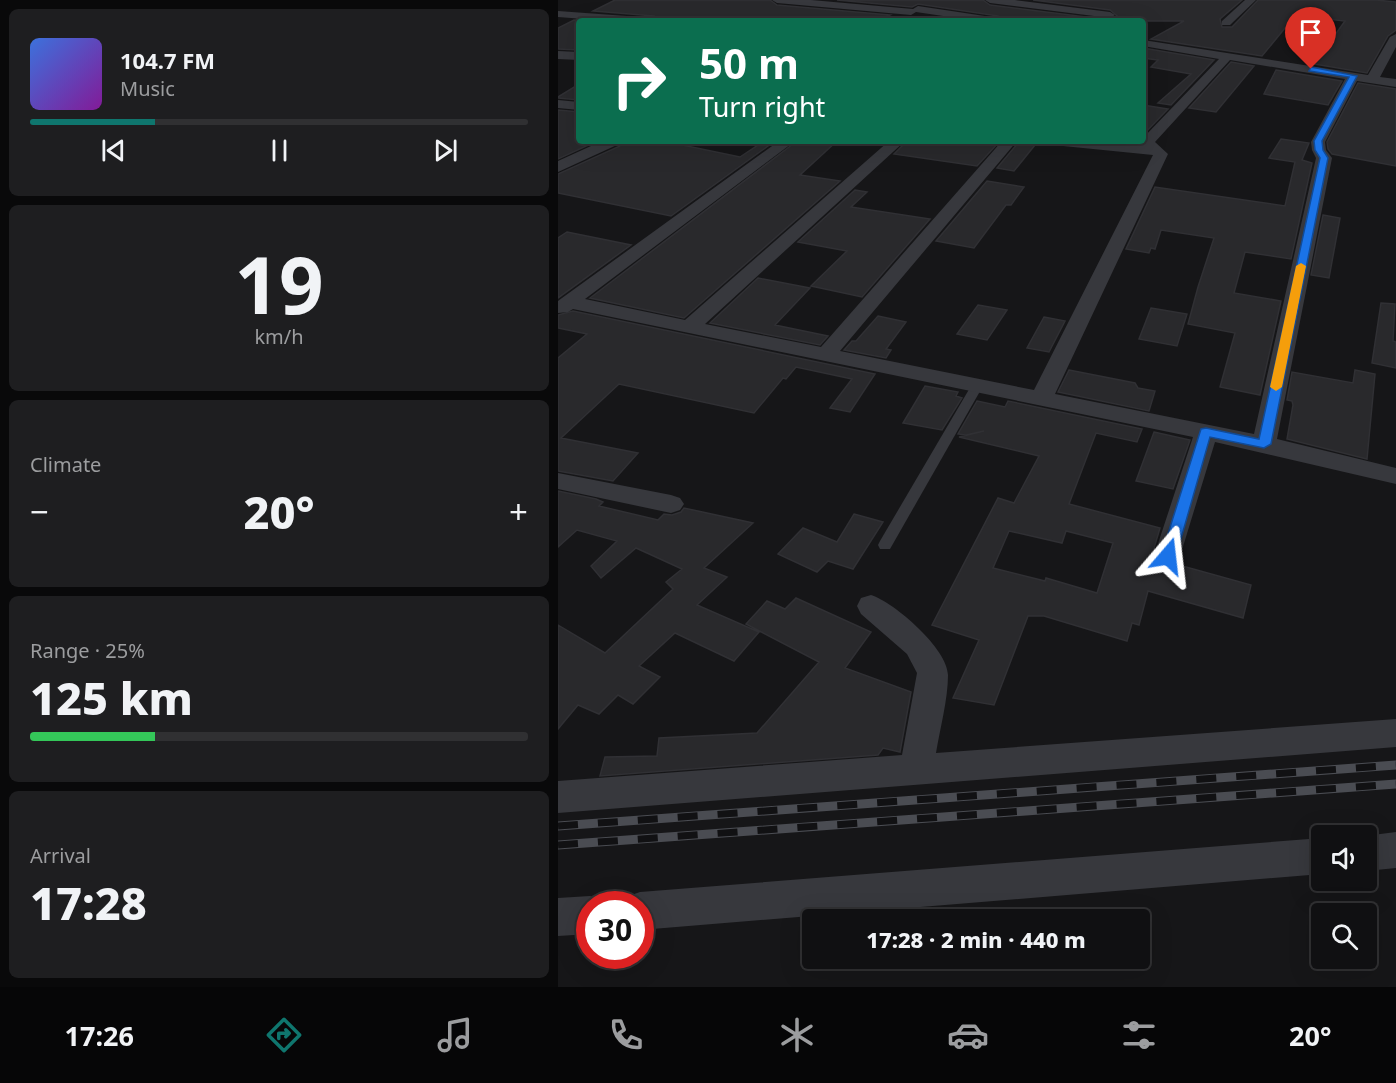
<!DOCTYPE html>
<meta charset="utf-8">
<style>
:root{--surface:#101012;--page:#1e1e20;--text:#f1f3f6;--muted:#9c9d9f;--line:#303032;--accent:#0f766e}
body{margin:0;font-family:"Noto Sans",sans-serif;background:var(--page);color:var(--text);height:100vh;display:flex;flex-direction:column;font-size:22px;white-space:nowrap}
*{box-sizing:border-box;margin:0}
p{font-size:20px;color:var(--muted)}
.icon{flex:none;width:33px;height:33px;fill:none;stroke:currentColor;stroke-width:2;stroke-linecap:round;stroke-linejoin:round}
.map{position:relative;flex:1;overflow:hidden}
.details{display:flex;flex-direction:column;gap:9px;padding:9px;background:#09090a;width:558px}
.details>*{flex:none}
.banner{position:absolute;left:18px;top:18px;width:570px;height:126px;border-radius:6px;box-shadow:0 6px 24px #0002,0 0 0 2px var(--line);background:#0b6e4f;color:#fff;overflow:hidden}
.buttons{position:absolute;left:753px;top:825px;display:grid;gap:12px}
.buttons a{display:grid;place-items:center;width:66px;height:66px;border-radius:6px;background:var(--surface);box-shadow:0 6px 24px #0002,0 0 0 2px var(--line);font-size:30px}
.speed{position:absolute;left:18px;top:891px;display:flex;gap:12px;font-size:30px;font-weight:700;text-align:center}
.speed>*{display:grid;place-content:center;width:78px;height:78px;border-radius:50%;background:var(--surface);box-shadow:0 6px 24px #0002,0 0 0 2px var(--line);line-height:1}
.speed .limit{border:9px solid #d22;background:#fff;color:#111}
.pin{position:absolute;display:grid;place-items:center;width:51px;height:51px;color:#fff;margin:-62px -26px;border-radius:50% 50% 50% 0;rotate:-45deg;box-shadow:0 0 6px #0007}
.pin .icon{rotate:45deg}
.me{position:absolute;width:66px;margin:-33px;rotate:17deg;stroke-linejoin:round;filter:drop-shadow(0 0 4px #0008)}
.turn{display:flex;align-items:center;gap:21px;height:126px;padding:0 24px;font-size:27px}
.turn .icon{width:78px;height:78px;stroke-width:2.5}
.turn b{display:block;font-size:42px;line-height:51px}
.big{font-size:45px;font-weight:800;line-height:1.1}
.details .card{flex:1;display:flex;flex-direction:column;justify-content:center;gap:9px;min-width:0;padding:0 21px;border-radius:9px;background:var(--page)}
.details .dial{align-items:center;gap:0}
.dial b{font-size:78px;line-height:1}
.song{display:flex;align-items:center;gap:18px}
.cover{width:72px;height:72px;border-radius:9px;background:linear-gradient(135deg,hsl(220 70% 55%),hsl(290 70% 35%))}
.played{height:6px;border-radius:3px;background:linear-gradient(90deg,var(--accent) 25%,var(--line) 25%)}
.keys{display:flex;justify-content:space-around;direction:ltr}
.heat{display:flex;justify-content:space-between;align-items:center;font-size:33px;direction:ltr}
.charge{height:9px;border-radius:4px;background:linear-gradient(90deg,#34c759 25%,var(--line) 0)}
.trip{position:absolute;left:244px;top:909px;width:348px;height:60px;border-radius:6px;background:var(--surface);box-shadow:0 6px 24px #0002,0 0 0 2px var(--line);font-weight:800;line-height:60px;text-align:center}
.tabs{display:flex;height:96px;justify-content:space-around;align-items:center;background:#060607;color:var(--muted)}
.tabs .icon{width:42px;height:42px}
.tabs .active{color:var(--accent)}
.tabs b{font-size:27px;color:var(--text)}
main{display:flex;flex:1;min-height:0}
.map>svg:first-child{display:block}
.building{fill:#29292c;stroke:#303034;stroke-width:1.5;fill-rule:evenodd}
.lines{fill:none;stroke-linecap:round;stroke-linejoin:round}
.service{fill:#37383d;fill-rule:evenodd}
.minor{fill:#37383d;fill-rule:evenodd}
.rail-casing{stroke:#4a4c52;stroke-width:9}
.rail{stroke:#111113;stroke-width:7;stroke-dasharray:20;stroke-linecap:butt}
.route{fill:#1a73e8;stroke:#114b97;stroke-width:1.5}
.slow{fill:#f59e0b}
</style>
<main>
<section class="details">
<div class="card">
<div class="song"><i class="cover"></i><div><b>104.7 FM</b><p>Music</p></div></div>
<div class="played"></div>
<div class="keys"><svg class="icon" aria-label="previous" viewBox="0 0 24 24"><path d="M18 5L8 12l10 7zM5 5v14"/></svg><svg class="icon" aria-label="pause" viewBox="0 0 24 24"><path d="M8 5v14M16 5v14"/></svg><svg class="icon" aria-label="next" viewBox="0 0 24 24"><path d="M6 5l10 7-10 7zM19 5v14"/></svg></div>
</div>
<div class="card dial"><b>19</b><p>km/h</p></div>
<div class="card"><p>Climate</p>
<div class="heat"><a>−</a><b class="big">20°</b><a>+</a></div>
</div>
<div class="card"><p>Range · 25%</p><b class="big">125 km</b><div class="charge"></div></div>
<div class="card"><p>Arrival</p><b class="big">17:28</b></div>
</section>
<div class="map">
<svg width="838" height="987" viewBox="0 0 838 987">
<rect width="100%" height="100%" fill="#161618"/>
<path class="building" d="M57,0H212L219,5L332,15L319,21H103L96,16L35,11Z
M279,0H425L432,5L552,20L559,16L552,10L475,0H684L662,19L664,27H674L700,0H818L838,2V30L830,36L809,73L756,64L787,21L743,16L735,24L732,22L704,56L593,39L626,21H447L440,16L360,4L354,7Z
M16,20L23,21L21,50L0,49V28Z
M585,48L656,60L613,105L600,103L633,74L593,67L600,60L585,58Z
M673,62L696,66L658,112L631,108Z
M718,70L784,81L770,105L706,94Z
M800,83L838,89V166L774,154L770,149L769,142Z
M21,84V100L0,98V97Z
M585,105L610,109L585,135Z
M0,110L21,112V141H39L0,159Z
M723,139L751,143L744,160L754,163L733,259L687,252L676,293L723,301L702,395L662,387L677,333L630,324L640,287L656,238L603,230L597,249L593,248L591,253L568,249L597,187L727,206L737,162L711,158Z
M65,141H105L182,157L206,141H217L113,216L0,193V174L62,146Z
M239,141H279L242,175L282,181L126,318L32,298Z
M349,141H434L441,142L419,166L336,154Z
M460,143L477,145L456,171L439,168Z
M429,181L466,187L453,205H448L416,248L378,241Z
M297,190L309,192L293,207L372,219L304,297L253,286L289,251L240,242Z
M765,215L782,218L771,278L753,275Z
M9,232L73,245L0,298V238Z
M200,278L252,288L217,325L270,336L262,345L152,323Z
M823,303L837,304L835,341L838,342V368L814,363Z
M420,305L449,310L429,340L399,334Z
M593,308L629,314L619,346L581,339Z
M15,311L317,374L292,412L272,408L294,379L238,367L228,379L225,378L196,413L61,384L3,438L80,453L55,481L0,471V358L29,334L0,328V315Z
M320,316L348,322L328,349L333,350L328,358L286,350L294,341H298Z
M486,317L507,321L491,352L469,348Z
M511,370L577,383L580,388L597,391L591,411L500,392Z
M797,370L817,374L809,459L729,439L735,405L734,401L729,400L734,372L795,383Z
M367,386L400,392L398,396L404,398L384,430L345,423Z
M419,401L447,407L450,401L584,429L579,442L538,433L511,504L602,528L594,555L599,565L611,568L621,565L693,585L685,618L590,591L581,625L574,623L569,641L486,616H470L436,705L395,698L421,640L374,625L440,498L456,503L481,456L401,437L426,431L408,435L400,434ZM451,531L504,543L508,531L555,543L539,593L488,578L487,581L435,568Z
M596,432L632,440L615,489L578,481Z
M0,491L38,499L45,502L41,506L100,520L106,514L114,515L123,512L126,508L195,523L146,568L169,577L139,605L201,632L176,661L117,633L81,666L102,677L75,704L60,695L41,714L20,705L0,729V625L47,653L115,589L108,582L124,569L78,548L43,578L33,566L59,541L19,530L0,547Z
M296,514L325,522L295,569L270,561L259,572L220,554L245,528L279,542Z
M238,598L313,632L287,668L353,692L342,752L325,748L320,755L42,776L47,757L99,756L101,738L199,733L261,662L188,624L209,601L227,609Z"/>
<g class="lines">
<path class="service" d="M419,382L425,386L332,549H322L320,545L322,541L413,386Z"/>
<path class="minor" d="M214,0H253L355,9L360,6L440,18L445,21H419L358,12L353,15L219,3Z
M427,0H457L552,12L557,15L552,18L432,3Z
M687,0H698L672,25H664V21Z
M0,11L96,18L101,21H52L0,17Z
M838,34V47L822,77L838,79V87L799,81L767,142L768,150L774,158L719,439L838,468V484L657,442L620,563L610,566L600,563L596,556L635,437L15,309L10,312L0,313V301L4,298L221,141H237L27,299L127,320L331,141H347L147,324L263,347L444,141H459L282,351L476,390L595,155L495,145L488,141H546L583,144L582,142L585,141V138L661,59L585,46V40L810,75L832,37ZM672,60L787,79L753,142L754,150L758,158L696,434L497,394L610,154L597,142Z
M0,51L21,52V60L0,59Z
M0,100L21,102V110L0,108Z
M44,141H63L61,144L0,172V161Z
M0,473L113,495L122,498L126,504L122,510L113,513L0,489Z
M313,595C336,602 390,649 390,675C390,699 382,729 378,753L838,719V747L0,813V781L344,755L359,673L349,654L303,614L299,606L303,598Z
M838,832V868L808,871L807,836Z
M764,838V874L82,930V904H65L68,897L82,892Z
M32,896L46,901L47,904H32V934L0,936V898Z"/>
<g class="rail-casing">
<path id="rail" d="M0,826L838,765
M0,845L838,784"/>
</g>
<use href="#rail" class="rail"/>
</g>
<path class="route" d="M753,67L799,76L764,141L765,150L770,158L713,444L706,448L652,437L618,556L615,560H605L603,556L643,429L648,428L701,439L762,158L757,150L756,141L791,77L751,71Z"/>
<path class="slow" d="M743,263L748,266L724,387L718,391L712,387L738,266Z"/>
</svg>
<div class="buttons">
<a><svg class="icon" aria-label="sound" viewBox="0 0 24 24"><path d="M4 9h4l5-4v14l-5-4H4zM17 9q2 3 0 6"/></svg></a>
<a><svg class="icon" aria-label="search" viewBox="0 0 24 24"><circle cx="10" cy="10" r="6"/><path d="M15 15l6 6"/></svg></a>
</div>
<div class="speed"><div class="limit">30</div></div>
<div class="pin" style="left:753px;top:69px;background:#d93025"><svg class="icon" aria-label="arrive" viewBox="0 0 24 24"><path d="M6 21V4h12l-3 4 3 4H6"/></svg></div>
<svg class="me" style="left:610px;top:556px" viewBox="-20 -20 40 40"><path d="M0-17L14 15 0 8-14 15z" fill="#1a73e8" stroke="#fff" stroke-width="4"/></svg>
<div class="trip">17:28 · 2 min · 440 m</div>
<div class="banner">
<div class="turn"><svg class="icon" aria-label="right" viewBox="0 0 24 24"><path d="M7 20v-9h11M14 6l5 5-5 5"/></svg><div><b>50 m</b>Turn right</div></div>
</div>
</div>
</main>
<nav class="tabs">
<b>17:26</b>
<svg class="icon active" aria-label="directions" viewBox="0 0 24 24"><path d="M12 3l9 9-9 9-9-9zM9 14v-3h6M13 9l2 2-2 2"/></svg>
<svg class="icon" aria-label="music" viewBox="0 0 24 24"><path d="M9 18V5l10-2v13"/><circle cx="6" cy="18" r="3"/><circle cx="16" cy="16" r="3"/></svg>
<svg class="icon" aria-label="phone" viewBox="0 0 24 24"><path d="M5 4h4l2 5-3 2q2 4 5 5l2-3 5 2v4C11 20 4 13 5 4z"/></svg>
<svg class="icon" aria-label="climate" viewBox="0 0 24 24"><path d="M12 3v18M4 7l16 10M4 17L20 7"/></svg>
<svg class="icon" aria-label="car" viewBox="0 0 24 24"><path d="M5 17H2v-5l4-1 3-4h7l3 4 3 1v5h-3M9 17h6M6 11h13"/><circle cx="7" cy="17" r="2"/><circle cx="17" cy="17" r="2"/></svg>
<svg class="icon" aria-label="filters" viewBox="0 0 24 24"><path d="M4 7h16M4 17h16"/><circle cx="9" cy="7" r="2"/><circle cx="15" cy="17" r="2"/></svg>
<b>20°</b>
</nav>
